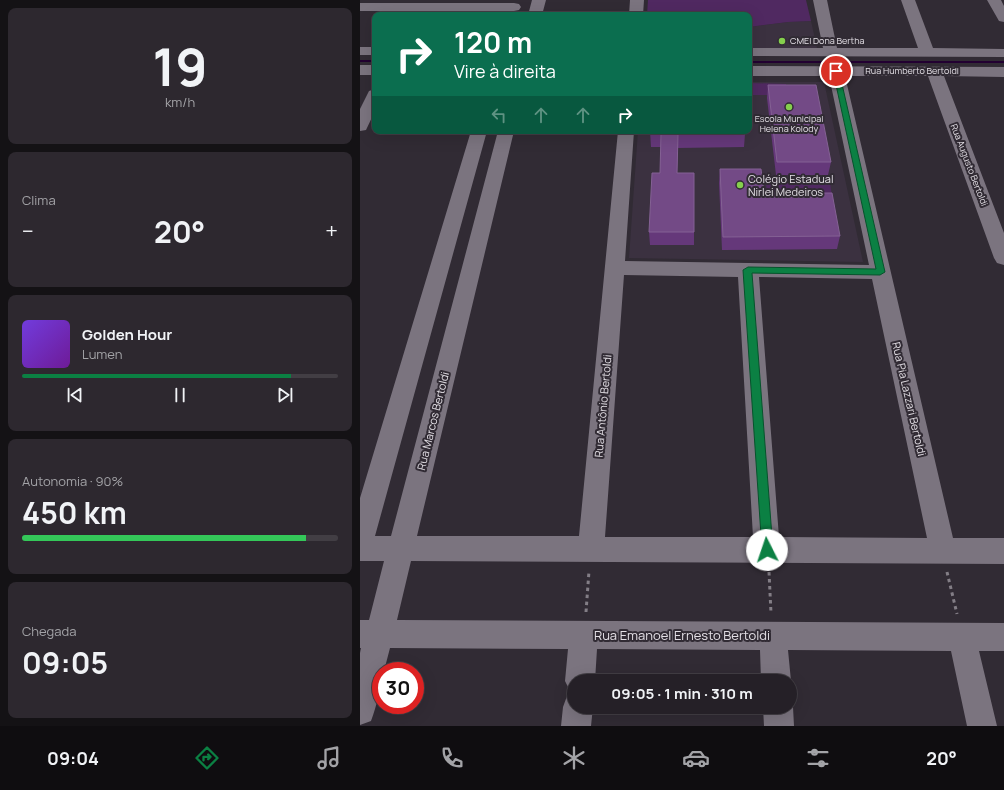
<!DOCTYPE html>
<html lang="pt">
<meta charset="utf-8">
<style>
:root{--surface:#252027;--page:#2d282f;--text:#f1f3f6;--muted:#a3a3a7;--line:#423e44;--accent:#0b8043}
body{margin:0;font-family:Manrope,sans-serif;background:var(--page);color:var(--text);height:100vh;display:flex;flex-direction:column;font-size:15px;white-space:nowrap}
*{box-sizing:border-box;margin:0}
p{font-size:13px;color:var(--muted)}
.icon{flex:none;width:22px;height:22px;fill:none;stroke:currentColor;stroke-width:2;stroke-linecap:round;stroke-linejoin:round}
.map{position:relative;flex:1;overflow:hidden}
.drawer{display:flex;flex-direction:column;gap:8px;padding:8px;background:#141215;width:360px}
.drawer>*{flex:none}
.hud{position:absolute;left:12px;top:12px;width:380px;height:122px;border-radius:8px;box-shadow:0 4px 16px #0002,0 0 0 1px var(--line);background:#0b6e4f;color:#fff;overflow:hidden}
.speed{position:absolute;left:12px;top:662px;display:flex;gap:8px;font-size:20px;font-weight:700;text-align:center}
.speed>*{display:grid;place-content:center;width:52px;height:52px;border-radius:50%;background:var(--surface);box-shadow:0 4px 16px #0002,0 0 0 1px var(--line);line-height:1}
.speed .limit{border:6px solid #d22;background:#fff;color:#111}
.pin{position:absolute;display:grid;place-items:center;width:34px;height:34px;color:#fff;margin:-17px;border:2px solid #fff;border-radius:50%;box-shadow:0 1px 4px #0007}
.me{position:absolute;width:44px;margin:-22px;rotate:356deg;stroke-linejoin:round;filter:drop-shadow(0 0 3px #0008)}
.turn{display:flex;align-items:center;gap:14px;height:84px;padding:0 16px;font-size:18px}
.turn .icon{width:52px;height:52px;stroke-width:2.5}
.turn b{display:block;font-size:28px;line-height:34px}
.lanes{display:flex;align-items:center;height:38px;padding:0 16px;background:#0003;justify-content:center;gap:20px;direction:ltr}
.lanes .off{opacity:.35}
.big{font-size:30px;font-weight:700;line-height:1.1}
.drawer .widget{flex:1;display:flex;flex-direction:column;justify-content:center;gap:6px;min-width:0;padding:0 14px;border-radius:8px;background:var(--page)}
.drawer .dial{align-items:center;gap:0}
.dial b{font-size:52px;line-height:1}
.song{display:flex;align-items:center;gap:12px}
.cover{width:48px;height:48px;border-radius:6px;background:linear-gradient(135deg,hsl(260 70% 55%),hsl(280 70% 35%))}
.played{height:4px;border-radius:2px;background:linear-gradient(90deg,var(--accent) 85%,var(--line) 85%)}
.keys{display:flex;justify-content:space-around;direction:ltr}
.heat{display:flex;justify-content:space-between;align-items:center;font-size:22px;direction:ltr}
.charge{height:6px;border-radius:3px;background:linear-gradient(90deg,#34c759 90%,var(--line) 0)}
.trip{position:absolute;left:207px;top:674px;width:230px;height:40px;border-radius:20px;background:var(--surface);box-shadow:0 4px 16px #0002,0 0 0 1px var(--line);font-weight:700;line-height:40px;text-align:center}
.tab-bar{display:flex;height:64px;justify-content:space-around;align-items:center;background:#0f0d10;color:var(--muted)}
.tab-bar .icon{width:28px;height:28px}
.tab-bar .on{color:var(--accent)}
.tab-bar b{font-size:18px;color:var(--text)}
main{display:flex;flex:1;min-height:0}
.map>svg:first-child{display:block}
.built{fill:#3b3140}
.green{fill:#502961}
.lines{fill:none;stroke-linecap:round;stroke-linejoin:round}
.stream{fill:#220031;fill-rule:evenodd}
.path{stroke:#837e86;stroke-width:3;stroke-dasharray:3.5 3.5;stroke-linecap:butt}
.minor{fill:#7b747f;fill-rule:evenodd}
.wall{fill:#65387a}
.building{fill:#734a86;stroke:#846194}
.route{fill:#0b8043;stroke:#07532c}
.poi-dot{fill:#85cf4d;stroke:#312b34;stroke-width:1.5}
.labels{text-anchor:middle;stroke-width:4;stroke-linejoin:round;paint-order:stroke}
.far-poi-label{font-size:9px;fill:#e3dfe5;stroke:#312b34;text-anchor:start}
.far-street-label{font-size:9px;fill:#e3dfe5;stroke:#312b34}
.poi-label{font-size:11px;fill:#e3dfe5;stroke:#312b34;text-anchor:start}
.street-label{font-size:11px;fill:#e3dfe5;stroke:#312b34}
.near-street-label{font-size:13px;fill:#e3dfe5;stroke:#312b34}
</style>
<main>
<section class="drawer">
<div class="widget dial"><b>19</b><p>km/h</p></div>
<div class="widget"><p>Clima</p>
<div class="heat"><a>−</a><b class="big">20°</b><a>+</a></div>
</div>
<div class="widget">
<div class="song"><i class="cover"></i><div><b>Golden Hour</b><p>Lumen</p></div></div>
<div class="played"></div>
<div class="keys"><svg class="icon" aria-label="previous" viewBox="0 0 24 24"><path d="M18 5L8 12l10 7zM5 5v14"/></svg><svg class="icon" aria-label="pause" viewBox="0 0 24 24"><path d="M8 5v14M16 5v14"/></svg><svg class="icon" aria-label="next" viewBox="0 0 24 24"><path d="M6 5l10 7-10 7zM19 5v14"/></svg></div>
</div>
<div class="widget"><p>Autonomia · 90%</p><b class="big">450 km</b><div class="charge"></div></div>
<div class="widget"><p>Chegada</p><b class="big">09:05</b></div>
</section>
<div class="map">
<svg width="644" height="726" viewBox="0 0 644 726">
<rect width="100%" height="100%" fill="#312b34"/>
<path class="built" d="M451,21L457,48H389V27L428,22Z
M389,82H464L503,262L269,258L278,131H389Z"/>
<path class="green" d="M288,0H446L451,21L428,22L389,27V15H287Z
M389,83L426,84L428,95H390Z
M406,183H470L473,203L408,202Z"/>
<g class="lines">
<path class="stream" d="M0,60H15V62H0Z
M389,61H644V63H389Z"/>
<path class="path" d="M409,572L411,613
M587,572L597,614
M226,612L229,571"/>
<path class="minor" d="M172,0H186L182,15H168Z
M270,0H284L283,15H269Z
M453,0H467L477,48H558L541,0H555L573,48L644,49V57L389,56V48H463Z
M627,0H641L644,6V22L639,21Z
M0,3H154L159,4L161,7L159,10L154,11H0Z
M0,47H15V55H0Z
M0,65H15V75H0Z
M389,66L644,67V77L584,76L644,233V265L637,263L634,258L568,76H485L593,538H644V564L51,561L37,620L644,623V651H619L637,726H607L591,651L428,650L431,681L430,683V681H401L400,650L237,649L235,681H214V693L210,691L205,681L208,649L30,648L24,671H21C21,688 17,705 11,721L0,725V653L1,648H0V620H9L24,561H0V498L111,131H127L15,536H31L138,131H154L57,536H219L258,131H274L265,261L509,265L469,76H389ZM264,275L378,277L393,537H245ZM399,277L512,279L567,538L419,537Z
M15,89V111L6,130L0,131V109L9,91Z
M214,694V707H233L231,726H201L203,707L207,696Z
M430,700L433,707L434,726H404L403,707H430Z"/>
</g>
<path class="wall" d="M408,85L471,162L468,175H416L407,98Z
M290,131L385,134L384,147L318,148L317,173L334,232V245H290L289,232L300,173L301,147H291Z
M360,169L480,236L477,249L362,250L359,183Z"/>
<path class="building" d="M408,85H456L471,162H417Z
M290,131H385V134H318L317,173H334V232H289L292,173H300L301,134H290Z
M360,169H401L404,193H472L480,236L363,237Z"/>
<path class="route" d="M476,69L479,71L525,272L520,275L392,273L413,550L411,553L407,555L403,553L402,550L383,270L388,267L516,269L473,71Z"/>
<g class="poi-dot">
<circle cx="422" cy="41" r="4"/>
<circle cx="429" cy="107" r="4"/>
<circle cx="380" cy="185" r="4"/>
</g>
<g class="labels">
<g class="far-poi-label">
<text x="430" y="44">CMEI Dona Bertha</text>
<text x="429" y="122" text-anchor="middle">Escola Municipal<tspan x="429" dy="10">Helena Kolody</tspan></text>
</g>
<g class="far-street-label">
<text x="552" y="74">Rua Humberto Bertoldi</text>
<text transform="translate(609 165) rotate(69)" y="3">Rua Augusto Bertoldi</text>
</g>
<g class="poi-label">
<text x="388" y="183">Colégio Estadual<tspan x="388" dy="13">Nirlei Medeiros</tspan></text>
</g>
<g class="street-label">
<text transform="translate(549 399) rotate(77)" y="4">Rua Pia Lazzari Bertoldi</text>
<text transform="translate(243 406) rotate(-85)" y="4">Rua Antônio Bertoldi</text>
<text transform="translate(73 421) rotate(-76)" y="4">Rua Marcos Bertoldi</text>
</g>
<g class="near-street-label">
<text x="322" y="640">Rua Emanoel Ernesto Bertoldi</text>
</g>
</g>
</svg>
<div class="speed"><div class="limit">30</div></div>
<div class="pin" style="left:476px;top:71px;background:#d93025"><svg class="icon" aria-label="arrive" viewBox="0 0 24 24"><path d="M6 21V4h12l-3 4 3 4H6"/></svg></div>
<svg class="me" style="left:407px;top:550px" viewBox="-20 -20 40 40"><circle r="19" fill="#fff"/><path d="M0-13L10 11 0 6-10 11z" fill="#0b8043"/></svg>
<div class="trip">09:05 · 1 min · 310 m</div>
<div class="hud">
<div class="turn"><svg class="icon" aria-label="right" viewBox="0 0 24 24"><path d="M7 20v-9h11M14 6l5 5-5 5"/></svg><div><b>120 m</b>Vire à direita</div></div>
<div class="lanes"><svg class="icon off" aria-label="left" viewBox="0 0 24 24"><path d="M17 20v-9H6M10 6l-5 5 5 5"/></svg><svg class="icon off" aria-label="ahead" viewBox="0 0 24 24"><path d="M12 20V5M6 11l6-6 6 6"/></svg><svg class="icon off" aria-label="ahead" viewBox="0 0 24 24"><path d="M12 20V5M6 11l6-6 6 6"/></svg><svg class="icon" aria-label="right" viewBox="0 0 24 24"><path d="M7 20v-9h11M14 6l5 5-5 5"/></svg></div>
</div>
</div>
</main>
<nav class="tab-bar">
<b>09:04</b>
<svg class="icon on" aria-label="directions" viewBox="0 0 24 24"><path d="M12 3l9 9-9 9-9-9zM9 14v-3h6M13 9l2 2-2 2"/></svg>
<svg class="icon" aria-label="music" viewBox="0 0 24 24"><path d="M9 18V5l10-2v13"/><circle cx="6" cy="18" r="3"/><circle cx="16" cy="16" r="3"/></svg>
<svg class="icon" aria-label="phone" viewBox="0 0 24 24"><path d="M5 4h4l2 5-3 2q2 4 5 5l2-3 5 2v4C11 20 4 13 5 4z"/></svg>
<svg class="icon" aria-label="climate" viewBox="0 0 24 24"><path d="M12 3v18M4 7l16 10M4 17L20 7"/></svg>
<svg class="icon" aria-label="car" viewBox="0 0 24 24"><path d="M5 17H2v-5l4-1 3-4h7l3 4 3 1v5h-3M9 17h6M6 11h13"/><circle cx="7" cy="17" r="2"/><circle cx="17" cy="17" r="2"/></svg>
<svg class="icon" aria-label="filters" viewBox="0 0 24 24"><path d="M4 7h16M4 17h16"/><circle cx="9" cy="7" r="2"/><circle cx="15" cy="17" r="2"/></svg>
<b>20°</b>
</nav>
